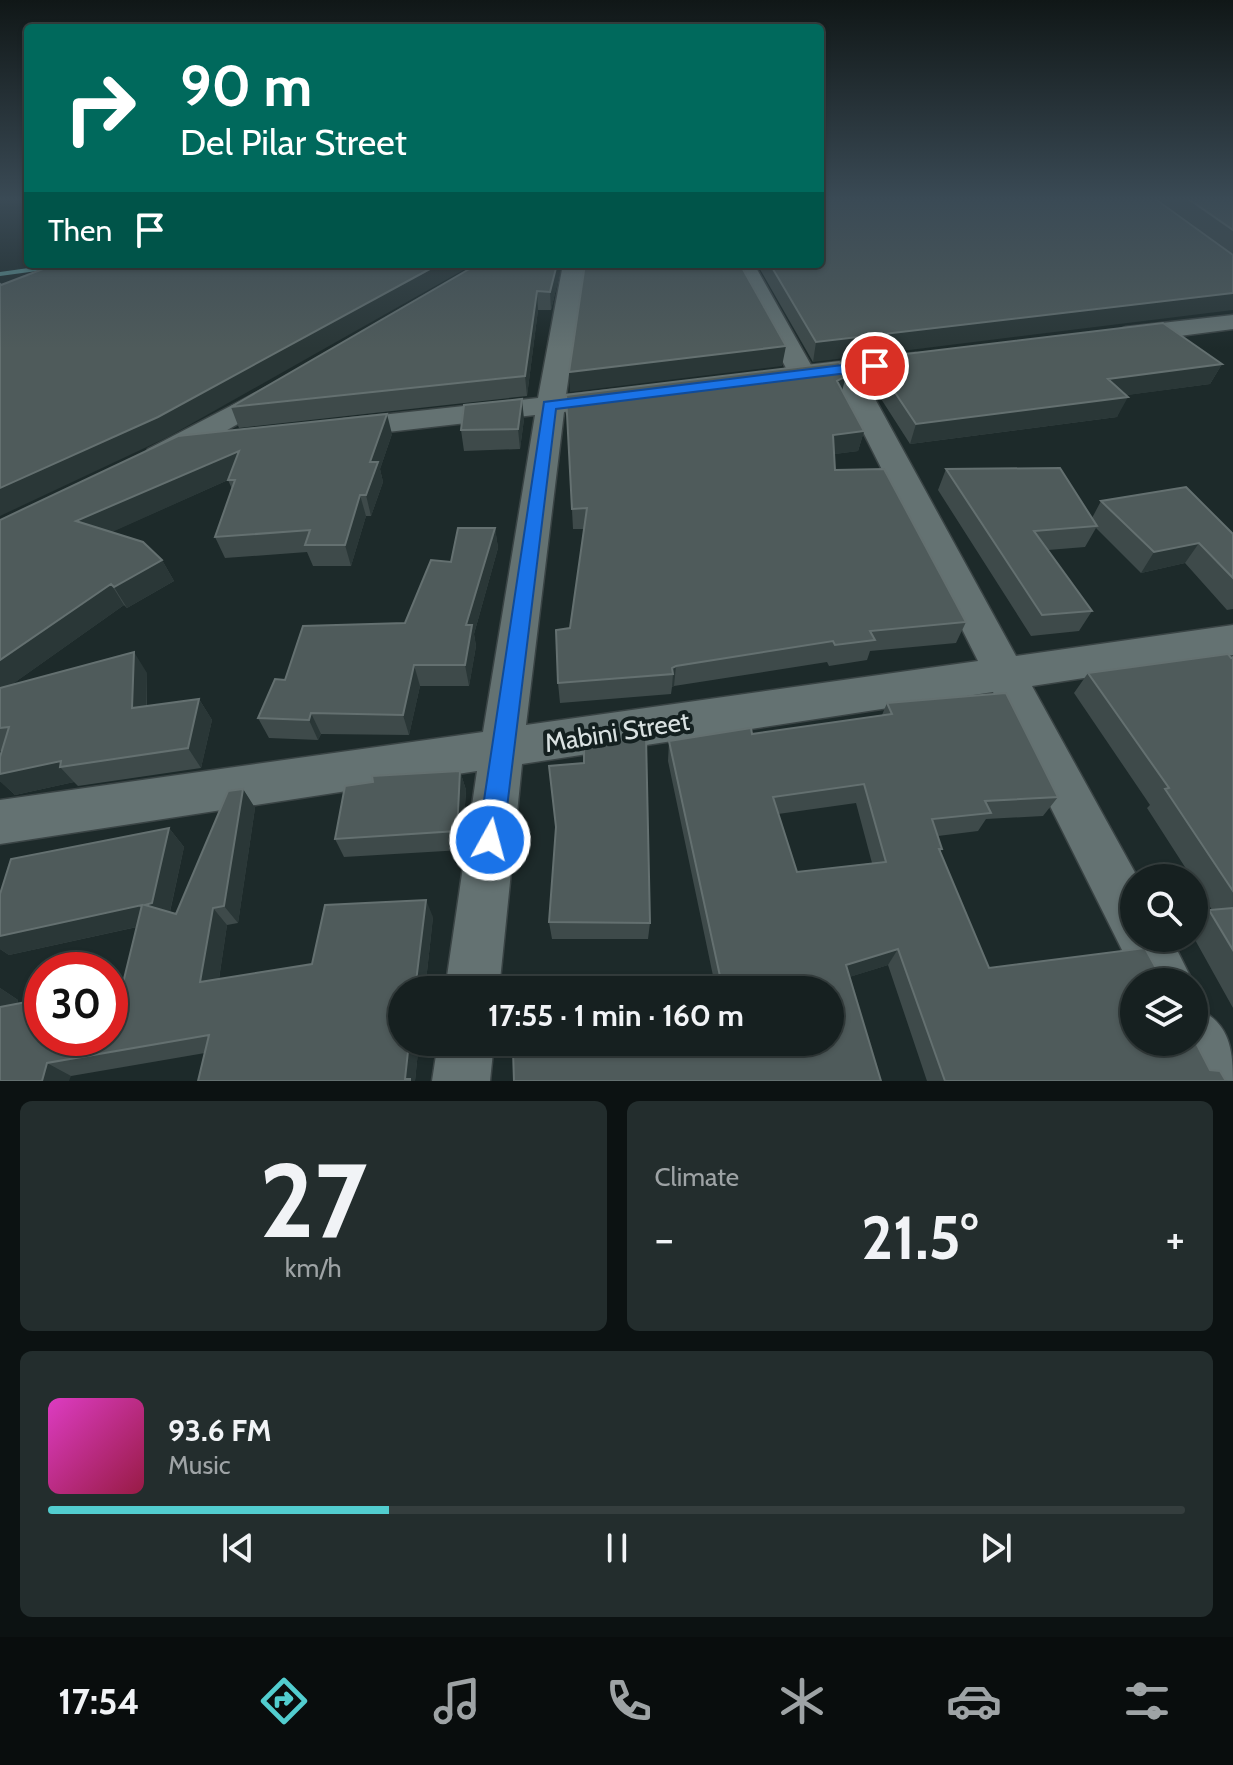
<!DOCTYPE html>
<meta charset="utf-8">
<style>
:root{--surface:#162020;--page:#232d2d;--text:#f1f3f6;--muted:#9ea3a5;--line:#353e3e;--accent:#52cdcf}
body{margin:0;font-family:Cabin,sans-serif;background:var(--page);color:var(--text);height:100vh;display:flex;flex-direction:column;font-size:30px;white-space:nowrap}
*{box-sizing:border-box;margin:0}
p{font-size:26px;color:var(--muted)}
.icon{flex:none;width:44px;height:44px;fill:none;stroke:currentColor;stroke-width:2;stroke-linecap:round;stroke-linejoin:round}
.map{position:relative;height:1081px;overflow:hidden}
.drawer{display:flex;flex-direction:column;gap:20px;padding:20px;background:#0c1212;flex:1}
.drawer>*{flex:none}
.top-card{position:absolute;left:24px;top:24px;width:800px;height:244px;border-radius:8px;box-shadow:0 2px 6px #0004,0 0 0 2px var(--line);background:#00695c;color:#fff;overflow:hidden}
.buttons{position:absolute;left:1120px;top:864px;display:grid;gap:16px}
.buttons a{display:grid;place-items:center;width:88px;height:88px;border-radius:50%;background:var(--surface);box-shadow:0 2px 6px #0004,0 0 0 2px var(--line);font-size:40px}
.speed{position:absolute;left:24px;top:952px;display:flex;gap:16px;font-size:40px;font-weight:700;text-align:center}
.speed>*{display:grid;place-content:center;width:104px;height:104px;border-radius:50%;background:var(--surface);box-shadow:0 2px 6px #0004,0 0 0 2px var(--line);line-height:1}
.speed .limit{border:12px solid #d22;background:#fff;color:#111}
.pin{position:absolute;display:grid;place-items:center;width:68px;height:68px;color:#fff;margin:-34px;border:4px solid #fff;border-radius:50%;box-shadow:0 2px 8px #0007}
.me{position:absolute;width:88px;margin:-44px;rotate:7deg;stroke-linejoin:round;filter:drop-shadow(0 0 6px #0008)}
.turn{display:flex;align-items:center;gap:28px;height:168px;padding:0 24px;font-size:36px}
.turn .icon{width:104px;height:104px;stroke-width:2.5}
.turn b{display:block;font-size:56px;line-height:68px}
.then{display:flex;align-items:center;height:76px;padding:0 24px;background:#0003;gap:16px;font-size:30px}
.big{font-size:60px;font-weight:700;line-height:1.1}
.drawer .widget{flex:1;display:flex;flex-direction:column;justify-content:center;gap:12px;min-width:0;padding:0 28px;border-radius:12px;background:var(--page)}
.drawer .dial{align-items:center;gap:0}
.dial b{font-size:104px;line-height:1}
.song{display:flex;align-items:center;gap:24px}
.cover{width:96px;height:96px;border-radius:12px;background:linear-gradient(135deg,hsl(310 70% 55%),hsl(340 70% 35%))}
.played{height:8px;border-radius:4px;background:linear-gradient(90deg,var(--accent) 30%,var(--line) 30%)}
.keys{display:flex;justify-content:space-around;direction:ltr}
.heat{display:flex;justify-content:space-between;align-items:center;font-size:44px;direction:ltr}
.drawer .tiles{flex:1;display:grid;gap:20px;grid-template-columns:1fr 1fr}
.widget:last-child{grid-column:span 2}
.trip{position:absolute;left:388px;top:976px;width:456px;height:80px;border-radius:40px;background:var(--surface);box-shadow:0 2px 6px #0004,0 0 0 2px var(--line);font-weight:700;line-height:80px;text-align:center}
.dock{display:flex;height:128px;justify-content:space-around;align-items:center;background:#090d0d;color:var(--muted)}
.dock .icon{width:56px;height:56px}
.dock .current{color:var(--accent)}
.dock b{font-size:36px;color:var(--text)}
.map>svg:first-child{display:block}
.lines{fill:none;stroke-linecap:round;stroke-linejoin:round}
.stream{fill:#5d9494;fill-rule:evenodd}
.street-casing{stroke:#3a4445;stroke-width:3}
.street{fill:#647272;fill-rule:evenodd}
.wall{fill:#3e4a4a;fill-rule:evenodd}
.shaded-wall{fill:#2a3737}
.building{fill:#4f5b5b;stroke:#647070;stroke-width:2;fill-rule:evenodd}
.route{fill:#1a73e8;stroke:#114b97;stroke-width:2}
.labels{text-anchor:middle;stroke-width:8;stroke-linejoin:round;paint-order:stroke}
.near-street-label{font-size:26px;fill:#dae2e2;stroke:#142020}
</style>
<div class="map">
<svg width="1233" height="1081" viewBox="0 0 1233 1081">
<rect width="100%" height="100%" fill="#1d2a2a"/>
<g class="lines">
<path class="stream" d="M57,264H78L74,266L0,276V272Z"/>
<g class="street-casing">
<path id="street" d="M563,264H585L566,395L613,390L623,392L627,398L623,404L564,412L526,725L978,661L836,378L797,383L788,381L784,375L787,370L732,264H754L811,365L915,353L924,355L928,361L924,367L862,375L1016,656L1233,625V655L1032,686L1138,878H1134V938H1171L1193,982H1138L993,692L522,764L499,990H445L477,771L0,844V800L483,732L535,415L344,437L334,434L329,428L334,422L344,419L538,398Z
M1233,315V329L1126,343L1117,340L1113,335L1117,330L1126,327Z
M273,384L283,386L287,392L283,398L170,463L159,465L148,463L144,456L148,449Z
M1194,1007C1228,1021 1233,1046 1233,1081H1188L1169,1042H1194Z
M438,1042H494L490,1081H432Z"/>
</g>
<use href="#street" class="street"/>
</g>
<path class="wall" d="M1154,198L813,362L757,264H820Z
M1156,198H1233V254Z
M562,264L551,310H538L527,396L239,428L231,407Z
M872,358L1222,364L1210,384L1126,395L1117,417L910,444L867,377Z
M842,391L864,431L858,451L834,454L835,470L966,622L956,643L870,651L867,660L829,666L827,662L674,686L672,687L671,694L560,703L558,683L570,628L584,529H573L566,395Z
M524,419L520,449L464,451L461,430Z
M392,434L380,469L383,482L371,516H366L351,566H313L307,552L225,558L215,537L232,489L228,480L111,532L162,560L174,581L127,608L124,605L11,685L147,673V706L199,699L212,720L201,768L78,786L74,782L15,795L0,781V757L2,751H0V520Z
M946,469L1092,518L1101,501L1233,534V609L1227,610L1185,563L1141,573L1096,528L1085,547L1048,550L1092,611L1079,631L1031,636L938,490Z
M495,528L498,548L474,634L476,646L469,686H420L409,735L321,734L318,740L269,738L258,718L285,680L405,623L451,562Z
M1233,657V1008L1194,938V922L1209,910H1212L1194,882V878H1192L1147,808L1150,805L1074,693L1088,673Z
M887,703L1058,797L1043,816L986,819L978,831L938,836L942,849L940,852L989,968L1134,982L1210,1070L1226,1081H927L888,965L849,977L881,1081L830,1042V990H716L668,761L669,741L752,734L882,715ZM856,803L872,863L797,872L778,814Z
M584,763L650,923L648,939H552L549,922Z
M460,771L466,790L462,850L344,857L335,839Z
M243,789L255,808L238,923L227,925L219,979L312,964L433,917L425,990H402V1042H419L415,1081L205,1053L71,1076L0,1081V988L18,1000L17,1004L123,983L137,927L9,955L0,949V894L169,828L184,847L170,912L176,914Z"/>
<path class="shaded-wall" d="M439,264H474L168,437L0,516V488Z
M557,264H562L551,310L550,292Z
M537,291L538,310L527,396L525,376Z
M1233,293V310L813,362L816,342Z
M786,346L782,366L570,392L569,372Z
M1222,364L1210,384L1098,399L1108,379Z
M846,376L841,395L837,381Z
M1128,397L1117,417L910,444L916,424Z
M522,399L524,419L520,449L518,429Z
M387,414L392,434L380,469L383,482L371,516L366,495L370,462Z
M864,431L858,451L828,455L833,435Z
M239,451L248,471L90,542L76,521Z
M360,495L366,516L351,566L345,545Z
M495,528L498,548L474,634L476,646L469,686L465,665L466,625Z
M1199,543L1185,563L1141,573L1154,552Z
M162,560L174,581L127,608L114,587Z
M111,584L124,605L0,693V660Z
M134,652L147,673L146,728L132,708Z
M414,665L420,686L409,735L403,715Z
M676,666L674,686L672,687L673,674L672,668Z
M199,699L212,720L201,768L188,748Z
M311,713L321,734L318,740L309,720Z
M61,761L60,767L74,782L15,795L0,781V774Z
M460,771L466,790L462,850L457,831Z
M243,789L255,808L238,923L224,906Z
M169,828L184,847L168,920L145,905Z
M426,900L433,917L425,990H415Z
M142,905L159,922L9,955L0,949V936Z
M213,908L227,925L216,998L200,982Z
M898,949L888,965L837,981L846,965Z
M0,988L18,1000L9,1024L0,1019Z
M409,1042H419L415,1081H407L405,1079Z
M47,1063L71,1076L69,1081H42Z"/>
<path class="building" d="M820,198H1154L1233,255V293L816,342L770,264H820Z
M1187,198H1233V230Z
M56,264H439L158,417L0,488V284L1,285Z
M478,264H557L550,292L537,291L525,376L231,407Z
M585,264H740L786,346L569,372Z
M1163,323L1222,364L1108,379L1128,397L916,424L872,358Z
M839,362L846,376L837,381L864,431L833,435L835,470L884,469L966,622L870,631L875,640L835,645L833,641L676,666L672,668L673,674L558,683L556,630L570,628L587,508L572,509L566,395Z
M522,399L518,429L461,430L464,405Z
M387,414L370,462H378L366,495H360L345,545H305L310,530L215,537L235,480H228L239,451L76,521L143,542L162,560L114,587L111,584L0,660V520L178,436Z
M1060,468L1097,526L1034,531L1092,611L1042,615L946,469Z
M1186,487L1233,534V578L1199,543L1154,552L1101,501Z
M458,528H495L466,625H472L465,665H414L403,715L311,713L309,720L258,718L275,679L285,680L303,626L405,623L431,560L451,562Z
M134,652L132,708L199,699L188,748L60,767L61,761L0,774V757L9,727L0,728V688Z
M1228,654L1231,658L1233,657V891L1165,789L1169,788L1088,673Z
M1006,693L1058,797L985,801L991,813L932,819L942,849H939L989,968L1145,948L1156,968L1163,969L1170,982H1134V1042H1194V1039L1210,1070L1220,1071L1226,1081H945L898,949L846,965L881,1081H514L513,1051L567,1042H830V990H723L669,741L751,728L752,734L892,714L887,703ZM864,784L886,862L797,872L773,797Z
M646,736L650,923L549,922L556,827L549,766L584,763V745Z
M460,771L457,831L335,839L345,786L373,782L372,776Z
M243,789L224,906L213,908L200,982L312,964L325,905L426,900L415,990H402V1042H409L405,1079H410V1081H198L209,1035L47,1063L42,1081H0V1007L42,999V1038H110V985L123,983L142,905L0,936V894L11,859L169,828L152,903L145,905L176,914L228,791Z
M1233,908V950L1209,910Z"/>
<linearGradient id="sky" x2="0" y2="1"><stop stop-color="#101717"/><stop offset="0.57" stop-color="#3a4a55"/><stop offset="1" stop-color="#3a4a55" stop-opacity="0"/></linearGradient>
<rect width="1233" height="349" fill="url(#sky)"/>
<path class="route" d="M875,361L882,366L880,369L556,409L503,840L499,848L490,852L481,848L478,840L544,402Z"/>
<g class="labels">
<g class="near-street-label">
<text transform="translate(617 732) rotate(-9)" y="9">Mabini Street</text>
</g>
</g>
</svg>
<div class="buttons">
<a><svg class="icon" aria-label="search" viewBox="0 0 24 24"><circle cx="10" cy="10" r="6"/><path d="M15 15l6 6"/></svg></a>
<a><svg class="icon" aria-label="layers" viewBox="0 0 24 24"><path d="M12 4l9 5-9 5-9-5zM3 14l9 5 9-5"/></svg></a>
</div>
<div class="speed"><div class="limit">30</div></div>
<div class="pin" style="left:875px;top:366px;background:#d93025"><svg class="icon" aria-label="arrive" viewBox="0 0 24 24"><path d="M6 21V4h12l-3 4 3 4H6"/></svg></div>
<svg class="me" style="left:490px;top:840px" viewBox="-20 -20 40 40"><circle r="17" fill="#1a73e8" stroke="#fff" stroke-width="3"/><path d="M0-11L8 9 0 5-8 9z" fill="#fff"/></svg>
<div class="trip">17:55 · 1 min · 160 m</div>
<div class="top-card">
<div class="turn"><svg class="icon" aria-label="right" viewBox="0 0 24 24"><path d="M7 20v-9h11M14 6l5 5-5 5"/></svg><div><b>90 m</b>Del Pilar Street</div></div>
<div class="then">Then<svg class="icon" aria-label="arrive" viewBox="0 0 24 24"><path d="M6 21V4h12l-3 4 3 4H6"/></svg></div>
</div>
</div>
<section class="drawer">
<div class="tiles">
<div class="widget dial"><b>27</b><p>km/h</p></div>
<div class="widget"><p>Climate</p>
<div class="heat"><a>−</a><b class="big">21.5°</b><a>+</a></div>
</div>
<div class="widget">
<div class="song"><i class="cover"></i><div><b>93.6 FM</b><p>Music</p></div></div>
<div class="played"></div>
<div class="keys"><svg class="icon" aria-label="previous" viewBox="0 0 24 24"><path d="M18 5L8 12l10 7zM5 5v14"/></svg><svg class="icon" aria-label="pause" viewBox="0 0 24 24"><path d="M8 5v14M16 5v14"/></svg><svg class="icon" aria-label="next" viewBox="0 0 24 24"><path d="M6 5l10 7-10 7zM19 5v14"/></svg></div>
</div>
</div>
</section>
<nav class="dock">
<b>17:54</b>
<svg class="icon current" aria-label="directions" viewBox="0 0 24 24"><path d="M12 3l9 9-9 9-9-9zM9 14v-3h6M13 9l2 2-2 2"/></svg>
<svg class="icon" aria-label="music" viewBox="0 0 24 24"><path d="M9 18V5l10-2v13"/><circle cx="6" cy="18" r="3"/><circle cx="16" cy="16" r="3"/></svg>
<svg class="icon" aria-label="phone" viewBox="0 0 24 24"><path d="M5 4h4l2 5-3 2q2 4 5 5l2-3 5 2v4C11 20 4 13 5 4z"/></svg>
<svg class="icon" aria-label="climate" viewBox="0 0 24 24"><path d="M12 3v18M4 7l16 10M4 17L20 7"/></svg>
<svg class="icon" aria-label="car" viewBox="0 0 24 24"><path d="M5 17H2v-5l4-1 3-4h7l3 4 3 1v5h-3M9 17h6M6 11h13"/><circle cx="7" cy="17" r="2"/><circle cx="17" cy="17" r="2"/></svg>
<svg class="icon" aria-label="filters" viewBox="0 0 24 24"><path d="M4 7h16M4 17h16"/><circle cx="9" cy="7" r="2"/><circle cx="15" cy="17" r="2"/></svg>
</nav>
